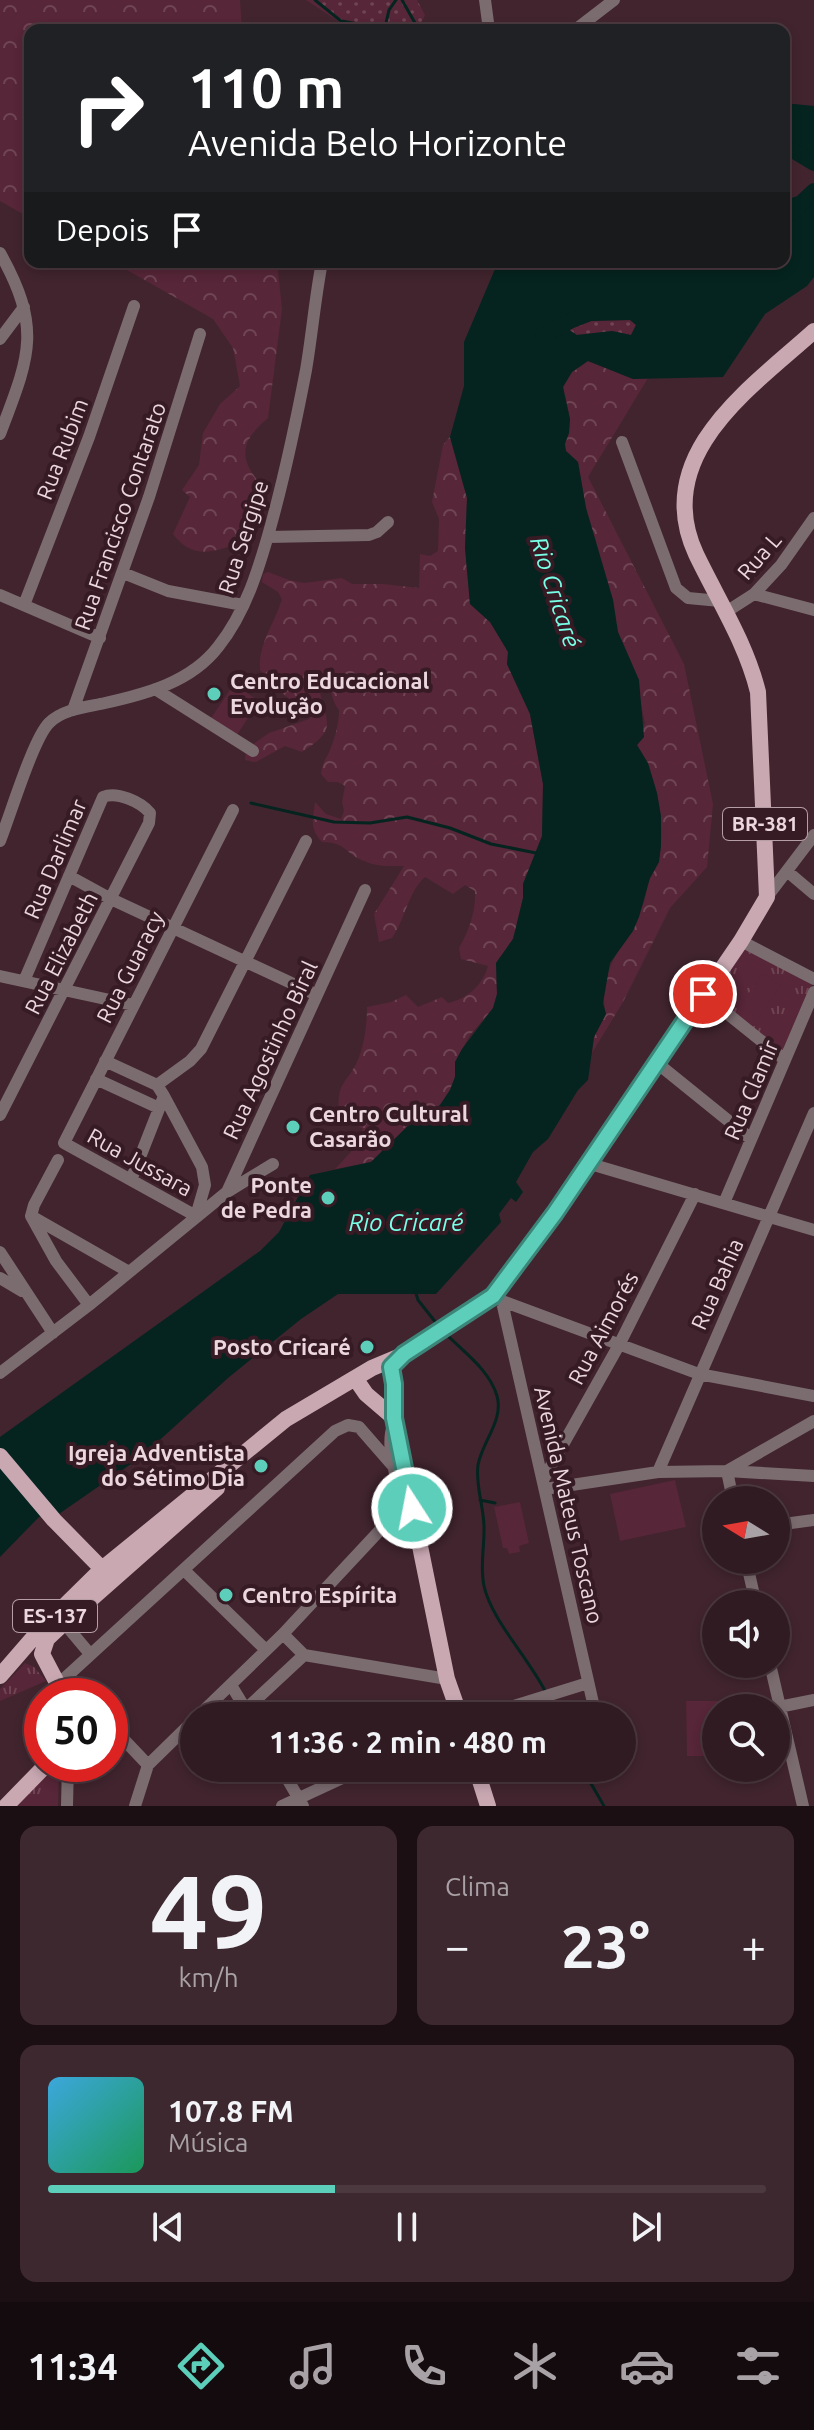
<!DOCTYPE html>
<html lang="pt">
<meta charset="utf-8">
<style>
:root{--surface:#311b22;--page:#3d282f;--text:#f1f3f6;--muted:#a8a1a5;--line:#4c3940;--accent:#5cceba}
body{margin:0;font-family:Ubuntu,sans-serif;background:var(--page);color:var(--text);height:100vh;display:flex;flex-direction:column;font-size:30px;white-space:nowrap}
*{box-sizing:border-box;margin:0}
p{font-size:26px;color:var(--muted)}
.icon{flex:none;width:44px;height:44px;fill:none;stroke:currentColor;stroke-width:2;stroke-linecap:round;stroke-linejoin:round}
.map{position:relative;height:1806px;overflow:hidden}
.details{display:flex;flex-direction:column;gap:20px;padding:20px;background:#1b0f13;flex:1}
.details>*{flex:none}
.banner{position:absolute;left:24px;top:24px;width:766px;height:244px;border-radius:16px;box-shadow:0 4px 12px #0003,0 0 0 2px var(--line);background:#202124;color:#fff;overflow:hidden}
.needle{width:52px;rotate:281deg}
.fabs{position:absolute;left:702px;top:1486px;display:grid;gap:16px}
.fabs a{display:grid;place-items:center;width:88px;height:88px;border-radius:50%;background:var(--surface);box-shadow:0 4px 12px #0003,0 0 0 2px var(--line);font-size:40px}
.speed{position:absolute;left:24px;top:1678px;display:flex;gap:16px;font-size:40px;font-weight:700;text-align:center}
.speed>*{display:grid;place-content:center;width:104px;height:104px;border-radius:50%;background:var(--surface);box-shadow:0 4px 12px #0003,0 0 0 2px var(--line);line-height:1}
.speed .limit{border:12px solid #d22;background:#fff;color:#111}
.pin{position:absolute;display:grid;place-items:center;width:68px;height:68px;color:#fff;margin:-34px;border:4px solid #fff;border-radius:50%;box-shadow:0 2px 8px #0007}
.me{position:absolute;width:88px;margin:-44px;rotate:349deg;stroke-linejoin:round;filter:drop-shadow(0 0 6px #0008)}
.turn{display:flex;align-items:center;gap:28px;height:168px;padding:0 32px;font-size:36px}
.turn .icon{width:104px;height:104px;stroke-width:2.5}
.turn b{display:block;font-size:56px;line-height:68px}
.then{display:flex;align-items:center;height:76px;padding:0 32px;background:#0003;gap:16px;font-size:30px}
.big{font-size:60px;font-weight:700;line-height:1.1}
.details .card{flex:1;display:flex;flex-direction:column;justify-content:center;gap:12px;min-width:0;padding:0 28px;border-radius:16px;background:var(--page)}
.details .dial{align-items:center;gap:0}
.dial b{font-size:104px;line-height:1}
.song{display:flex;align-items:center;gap:24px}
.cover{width:96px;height:96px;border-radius:12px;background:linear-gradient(135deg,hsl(200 70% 55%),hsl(150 70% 35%))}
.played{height:8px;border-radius:4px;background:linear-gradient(90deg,var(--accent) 40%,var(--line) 40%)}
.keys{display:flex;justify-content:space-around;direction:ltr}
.heat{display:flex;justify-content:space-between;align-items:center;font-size:44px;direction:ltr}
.details .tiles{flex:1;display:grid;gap:20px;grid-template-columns:1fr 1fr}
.card:last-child{grid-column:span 2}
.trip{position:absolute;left:180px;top:1702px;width:456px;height:80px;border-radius:40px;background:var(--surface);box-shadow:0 4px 12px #0003,0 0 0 2px var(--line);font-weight:700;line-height:80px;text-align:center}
.tab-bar{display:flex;height:128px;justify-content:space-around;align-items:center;background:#140b0e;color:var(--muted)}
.tab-bar .icon{width:56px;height:56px}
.tab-bar .current{color:var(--accent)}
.tab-bar b{font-size:36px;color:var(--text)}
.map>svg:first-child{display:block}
.grass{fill:url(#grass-dots)}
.forest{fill:url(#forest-crowns)}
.park{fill:url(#park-tufts)}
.garden{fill:#572638}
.water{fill:#05241f;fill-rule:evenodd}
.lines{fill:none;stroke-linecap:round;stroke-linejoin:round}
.stream{stroke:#05241f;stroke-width:3}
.river{stroke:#05241f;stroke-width:16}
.minor{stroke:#7b6c70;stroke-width:12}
.major{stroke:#c9a8b2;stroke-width:16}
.route-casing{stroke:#3c8679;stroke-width:20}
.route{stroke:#5cceba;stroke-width:14}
.poi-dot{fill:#5cceba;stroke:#361a24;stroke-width:3}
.labels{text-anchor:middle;stroke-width:8;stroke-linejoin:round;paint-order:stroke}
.shield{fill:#361a24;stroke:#b59ea6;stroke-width:2}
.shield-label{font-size:20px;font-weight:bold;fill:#ebd7dd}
.street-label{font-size:22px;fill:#ebd7dd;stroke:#361a24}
.poi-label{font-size:22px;font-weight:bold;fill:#ebd7dd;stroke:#361a24;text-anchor:start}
.water-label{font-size:24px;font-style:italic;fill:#77ffe7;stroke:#361a24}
</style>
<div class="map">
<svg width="814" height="1806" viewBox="0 0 814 1806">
<defs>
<pattern id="grass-dots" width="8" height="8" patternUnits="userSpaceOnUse" patternTransform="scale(2)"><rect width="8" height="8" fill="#572638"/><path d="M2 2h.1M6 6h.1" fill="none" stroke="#6f4554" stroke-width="1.8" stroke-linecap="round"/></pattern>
<pattern id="forest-crowns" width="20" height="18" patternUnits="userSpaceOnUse" patternTransform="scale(2)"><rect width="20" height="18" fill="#572638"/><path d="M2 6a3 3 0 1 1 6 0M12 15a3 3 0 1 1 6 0" fill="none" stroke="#6f4554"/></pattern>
<pattern id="park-tufts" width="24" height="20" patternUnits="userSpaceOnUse" patternTransform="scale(2)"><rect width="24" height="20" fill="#572638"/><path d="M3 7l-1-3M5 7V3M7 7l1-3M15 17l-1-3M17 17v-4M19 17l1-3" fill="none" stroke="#6f4554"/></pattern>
</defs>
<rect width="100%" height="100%" fill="#41242e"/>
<path class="grass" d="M306,0H417L425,15L418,30H352Z
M575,318L592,321L630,320L636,325L631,335L612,331L576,335L558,323L566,319Z"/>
<path class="forest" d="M0,0H240L242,30H30V218L0,201Z
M113,262H277L282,309L268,418C243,439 237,455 258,481L241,543C215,551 193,561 173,534L190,497L182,490L199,465L203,433L220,404L240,386L233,348L213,319Z
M588,361L633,379L648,378L588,477L684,664L713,804L707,867L670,908L623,1002L592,1053L594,1037L606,1014C596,972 627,941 643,905C646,898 646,889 649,881C652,873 658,867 659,859C666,821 657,776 637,745L645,723L639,695V680L618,632L613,600L586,508L578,462L566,451L564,444L569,433L570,419L563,387L572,372Z
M450,437L467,498L465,548L470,604L490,622L499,635L508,652L507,664L530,714L543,784L542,836L523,884V898L513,939L496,963L497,994L493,1008L470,1035L455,1062V1077L450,1090L440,1105L414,1120L371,1162L335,1169L350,1153L363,1129L339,1114C336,1079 348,1085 359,1057C365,1041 367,1023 367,1007L391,1002L406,995L418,1007L442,997L448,1003C467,999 483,985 488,966L461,959L459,948C469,931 476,911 475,891L465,885L453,894L425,877C408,892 405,920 392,938L379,942L374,914L404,866C390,866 377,867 364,861C345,854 347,842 322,842C309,827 313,821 315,802L326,814L341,819L344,811L342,802L345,786L338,782H328L321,774C322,763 326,759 330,750C335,738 339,723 339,710C330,700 333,687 324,676L319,682C321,720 344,726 302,752L285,746L256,762L245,760L246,749L269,733L309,719L311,710C290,704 275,686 260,670C258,644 274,625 282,599L278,592L262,582L263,574L268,572L289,580L304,583L342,578L352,584H383L419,588L420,554L430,556L438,551L439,519L432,502L443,445Z"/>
<path class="park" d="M746,946L812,985L783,1052L709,998Z
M25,1663L34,1667L46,1681L0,1701V1689Z
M54,1764H59L58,1806H18Z"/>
<path class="garden" d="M234,684L259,701L237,735L211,718Z
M763,973L781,986L758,1018L740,1005Z
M675,1480L686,1527L620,1541L610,1494Z
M520,1502L529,1543L519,1546L520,1552L509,1554L507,1548H503L494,1507Z
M686,1701H720L721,1708H716V1756H687Z"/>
<path class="water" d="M784,103L814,106V156H793L784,165Z
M784,174L787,199L814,192V277L807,286L765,314L723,377L633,379L588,361L572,372L563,387L570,419L569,433L565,444L566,451L578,462L586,508L613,600L618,632L639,680L644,737L637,745L648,763L657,793L661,816V846L659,862L650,878L639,917L633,931L610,963L603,1003L606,1014L594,1037L588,1080L578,1090L548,1139L533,1152L516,1182L523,1192L516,1202L511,1198L499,1214L501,1222L436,1294H338L301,1319L228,1378L141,1457L56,1516L39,1517L0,1557V1437L260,1251L279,1232L310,1175L371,1162L414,1120L440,1105L450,1090L455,1077V1062L462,1049L493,1008L497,994L496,963L513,939L516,927L523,898V884L542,836L543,784L530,714L507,664L508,652L490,622L470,604L465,548L467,498L450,437L464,386V342L498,262H784ZM575,318L592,321L630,320L636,325L631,335L612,331L577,335L559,323L566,319Z"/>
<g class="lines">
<path class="stream" d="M315,0L341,21L376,27L386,23L389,10L396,0
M402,0L419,30
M251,803L334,822L370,823L407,817L450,828L491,844L536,853
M415,1290L418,1300L437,1324
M447,1335C465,1353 490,1371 497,1396C504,1420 482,1442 478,1465C475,1487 485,1509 484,1531C484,1550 480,1567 484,1586C491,1619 529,1659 545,1691
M480,1500L495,1503
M548,1698L557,1716
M582,1768L604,1806"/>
<path class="river" d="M784,145L814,163
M784,219L814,191
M543,335L572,320L595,311"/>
<path class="minor" d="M485,0L489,30
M575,30L614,0
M0,253C43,330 29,357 0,434
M0,339L24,307
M622,442L676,588L688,598L720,601
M268,537L369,535L377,532L388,522
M123,573L168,591L243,605
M754,594L814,610
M0,595L100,638
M24,605L89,437L134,306
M726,612L754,594L781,565L814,518
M155,689L253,751
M73,710L149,497L200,334
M0,841C10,816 33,739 49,723C63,709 87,707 105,703C146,694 191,682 218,647C246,612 259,568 271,525C285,474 296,422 306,370C312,335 315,298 322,262
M788,872L814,894
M69,876L111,899L317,995
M767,897L814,835
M741,941L814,979
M0,976L133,1005
M703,994L785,1060
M105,1061L157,1085L164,1096L202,1167L205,1185L196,1216
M657,1063L751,1139
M96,1079L159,1108
M157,1085L190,1061L201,1049L306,841
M0,1115L149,823L150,813C141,802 117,791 103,797L24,981
M587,1163L814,1230
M131,1180L164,1096
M227,1192L273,1164
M724,1203L814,992
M31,1216L129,1272
M31,1216L56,1261L89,1305
M31,1216L34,1205L58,1160
M196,1216L64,1143L233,810
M0,1252L53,1333
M0,1278L22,1291
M497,1299L699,1374L814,1396
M502,1302L596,1716
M0,1373L89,1305L227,1192L365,890
M658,1472L814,1113
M543,1480L619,1345L695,1194
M545,1489L658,1472L727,1471L814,1476
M733,1500L727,1471L814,1421
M776,1525L814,1520
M746,1560L756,1604
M184,1570L266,1650
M64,1623L90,1654
M283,1634L304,1655L447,1679
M770,1664L803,1806
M65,1678L82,1696
M57,1680L65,1678L335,1431L348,1425L359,1427L393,1466
M231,1685L248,1713
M779,1707L814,1700
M246,1709L304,1655
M198,1716L283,1634L396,1513C405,1485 383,1454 393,1425
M482,1716L588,1683
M110,1725L148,1765
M281,1768L303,1806
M67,1806L68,1764
M135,1806L148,1765L194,1720
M282,1806L364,1768"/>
<path class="major" d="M389,1361L394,1384V1418L447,1679L460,1716
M355,1378L366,1394L394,1418
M0,1456L54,1520L109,1576
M42,1654L47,1639L64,1623L217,1488
M42,1654L64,1696
M0,1676L39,1631L102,1569L286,1419L372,1368L403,1355L493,1296L555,1213L741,941L767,897L758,692C746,643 718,600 696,554C650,455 752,387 814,331
M476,1768L488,1806
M6,1806L47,1764"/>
</g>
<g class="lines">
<g class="route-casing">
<path id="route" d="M412,1508L394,1418V1384L391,1367L404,1354L493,1296L555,1213L703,994"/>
</g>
<use href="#route" class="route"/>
</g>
<g class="poi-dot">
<circle cx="214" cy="694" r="8"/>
<circle cx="293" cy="1127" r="8"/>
<circle cx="328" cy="1198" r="8"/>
<circle cx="367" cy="1347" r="8"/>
<circle cx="261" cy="1466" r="8"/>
<circle cx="226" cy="1595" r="8"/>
</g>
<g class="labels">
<g class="shield">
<rect x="723" y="808" width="84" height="32" rx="6"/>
<rect x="13" y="1600" width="84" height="32" rx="6"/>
</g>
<g class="shield-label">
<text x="765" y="831">BR-381</text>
<text x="55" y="1623">ES-137</text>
</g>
<g class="street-label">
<text transform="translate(62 449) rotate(-69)" y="8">Rua Rubim</text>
<text transform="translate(120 516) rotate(-71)" y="8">Rua Francisco Contarato</text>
<text transform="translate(243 537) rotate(-72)" y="8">Rua Sergipe</text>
<text transform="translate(759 556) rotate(-49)" y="8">Rua L</text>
<text transform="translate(55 859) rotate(-67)" y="8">Rua Darlimar</text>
<text transform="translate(61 953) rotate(-63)" y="8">Rua Elizabeth</text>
<text transform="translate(130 967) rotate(-63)" y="8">Rua Guaracy</text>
<text transform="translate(270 1050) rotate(-65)" y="8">Rua Agostinho Biral</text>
<text transform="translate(751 1090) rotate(-67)" y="8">Rua Clamir</text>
<text transform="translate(140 1162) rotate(29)" y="8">Rua Jussara</text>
<text transform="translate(717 1284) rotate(-66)" y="8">Rua Bahia</text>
<text transform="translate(603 1328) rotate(-62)" y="8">Rua Aimorés</text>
<text transform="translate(569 1505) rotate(77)" y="8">Avenida Mateus Toscano</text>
</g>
<g class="poi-label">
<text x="230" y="689">Centro Educacional<tspan x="230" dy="25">Evolução</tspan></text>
<text x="309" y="1122">Centro Cultural<tspan x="309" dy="25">Casarão</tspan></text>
<text x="312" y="1193" text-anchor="end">Ponte<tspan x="312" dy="25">de Pedra</tspan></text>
<text x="351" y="1355" text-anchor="end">Posto Cricaré</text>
<text x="245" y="1461" text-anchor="end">Igreja Adventista<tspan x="245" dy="25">do Sétimo Dia</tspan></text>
<text x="242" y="1603">Centro Espírita</text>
</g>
<g class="water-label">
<text transform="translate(555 592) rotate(72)" y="8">Rio Cricaré</text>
<text x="406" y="1231">Rio Cricaré</text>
</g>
</g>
</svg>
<div class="fabs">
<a><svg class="needle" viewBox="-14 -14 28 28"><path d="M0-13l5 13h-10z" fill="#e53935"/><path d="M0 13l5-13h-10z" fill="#a8a1a5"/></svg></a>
<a><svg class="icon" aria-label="sound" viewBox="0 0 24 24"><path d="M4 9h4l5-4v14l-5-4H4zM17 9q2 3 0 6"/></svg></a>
<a><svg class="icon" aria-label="search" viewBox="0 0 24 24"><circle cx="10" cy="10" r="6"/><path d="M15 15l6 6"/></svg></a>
</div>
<div class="speed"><div class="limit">50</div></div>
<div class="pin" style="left:703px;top:994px;background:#d93025"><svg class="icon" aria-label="arrive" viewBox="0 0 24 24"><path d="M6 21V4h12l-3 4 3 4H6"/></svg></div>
<svg class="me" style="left:412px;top:1508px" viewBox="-20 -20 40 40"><circle r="17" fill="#5cceba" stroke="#fff" stroke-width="3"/><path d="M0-11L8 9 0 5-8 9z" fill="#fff"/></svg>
<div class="trip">11:36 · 2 min · 480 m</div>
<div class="banner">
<div class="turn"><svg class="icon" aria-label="right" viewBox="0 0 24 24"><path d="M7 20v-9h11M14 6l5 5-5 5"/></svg><div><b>110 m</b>Avenida Belo Horizonte</div></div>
<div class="then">Depois<svg class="icon" aria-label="arrive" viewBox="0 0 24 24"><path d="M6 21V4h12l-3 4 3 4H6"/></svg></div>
</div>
</div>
<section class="details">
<div class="tiles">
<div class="card dial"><b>49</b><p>km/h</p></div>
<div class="card"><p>Clima</p>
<div class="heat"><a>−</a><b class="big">23°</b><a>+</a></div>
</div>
<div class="card">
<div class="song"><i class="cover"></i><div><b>107.8 FM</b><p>Música</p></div></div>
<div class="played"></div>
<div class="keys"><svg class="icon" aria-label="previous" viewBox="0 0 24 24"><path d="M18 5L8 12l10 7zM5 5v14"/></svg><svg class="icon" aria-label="pause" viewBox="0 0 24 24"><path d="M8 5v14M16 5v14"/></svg><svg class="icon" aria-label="next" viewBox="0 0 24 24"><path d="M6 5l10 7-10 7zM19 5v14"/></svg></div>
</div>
</div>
</section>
<nav class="tab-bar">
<b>11:34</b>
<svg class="icon current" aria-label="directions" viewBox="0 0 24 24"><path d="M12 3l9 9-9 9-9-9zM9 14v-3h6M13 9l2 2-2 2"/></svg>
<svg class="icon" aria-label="music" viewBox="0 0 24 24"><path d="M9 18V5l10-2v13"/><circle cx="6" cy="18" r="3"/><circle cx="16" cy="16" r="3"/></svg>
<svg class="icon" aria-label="phone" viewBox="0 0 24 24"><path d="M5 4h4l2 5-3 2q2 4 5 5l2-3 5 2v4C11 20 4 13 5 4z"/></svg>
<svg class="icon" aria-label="climate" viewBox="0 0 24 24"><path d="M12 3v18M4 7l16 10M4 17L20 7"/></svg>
<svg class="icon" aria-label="car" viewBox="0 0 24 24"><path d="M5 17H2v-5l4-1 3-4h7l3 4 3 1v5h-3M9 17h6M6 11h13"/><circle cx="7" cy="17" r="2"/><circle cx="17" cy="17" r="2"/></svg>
<svg class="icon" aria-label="filters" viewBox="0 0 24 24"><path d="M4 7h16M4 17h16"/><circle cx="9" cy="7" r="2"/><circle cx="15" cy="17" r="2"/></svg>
</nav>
